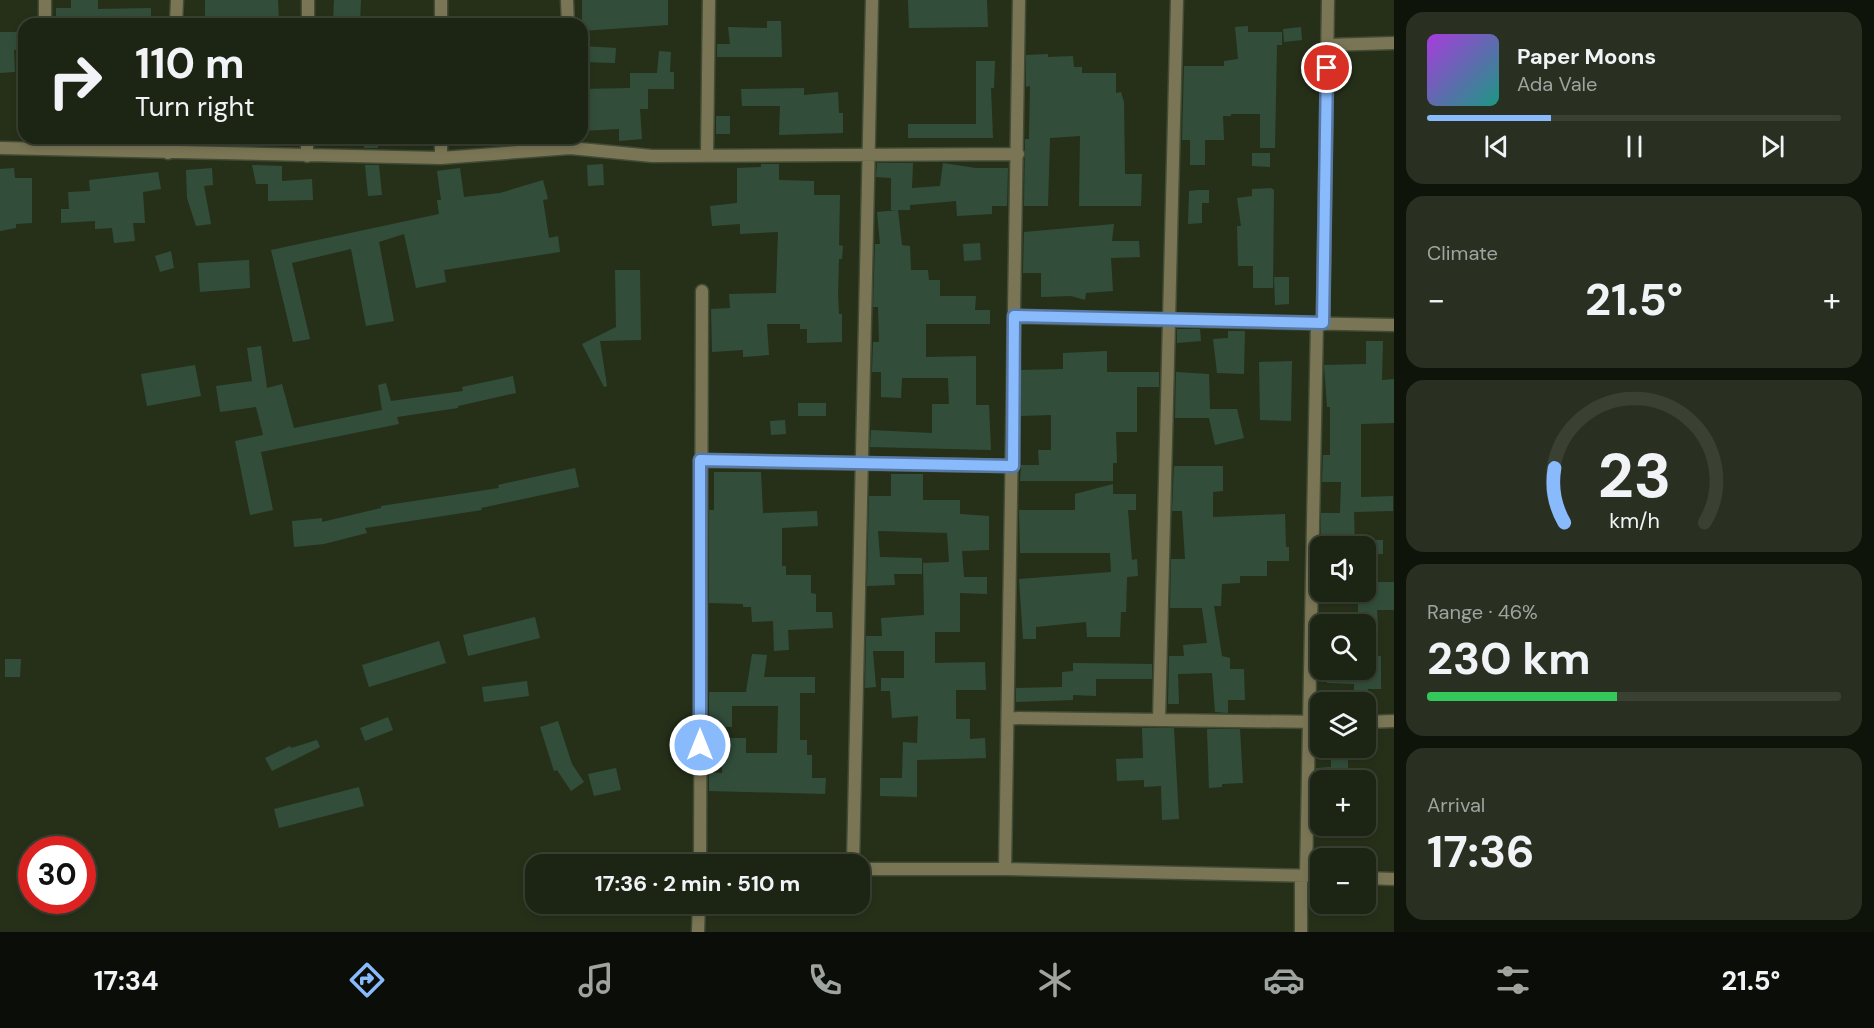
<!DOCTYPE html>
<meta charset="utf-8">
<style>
:root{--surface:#1c2413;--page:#293021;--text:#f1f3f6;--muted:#a0a4a0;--line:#3a4133;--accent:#88bafc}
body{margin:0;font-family:"DM Sans",sans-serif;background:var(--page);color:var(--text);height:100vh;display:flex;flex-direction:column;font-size:22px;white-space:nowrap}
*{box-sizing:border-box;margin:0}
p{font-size:20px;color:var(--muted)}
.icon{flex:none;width:33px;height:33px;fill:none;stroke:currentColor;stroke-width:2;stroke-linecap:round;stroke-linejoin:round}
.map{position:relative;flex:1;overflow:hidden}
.drawer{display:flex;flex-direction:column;gap:12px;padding:12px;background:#0f140a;width:480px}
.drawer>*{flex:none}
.banner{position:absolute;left:18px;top:18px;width:570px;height:126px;border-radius:18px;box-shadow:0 3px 9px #0003,0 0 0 2px var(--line);background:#1c2413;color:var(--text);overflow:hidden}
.fabs{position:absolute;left:1310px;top:536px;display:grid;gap:12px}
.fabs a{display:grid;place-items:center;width:66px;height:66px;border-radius:12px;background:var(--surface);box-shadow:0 3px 9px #0003,0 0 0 2px var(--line);font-size:30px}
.speed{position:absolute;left:18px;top:836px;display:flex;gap:12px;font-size:30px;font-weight:700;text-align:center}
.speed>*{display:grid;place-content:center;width:78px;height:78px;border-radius:50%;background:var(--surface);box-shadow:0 3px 9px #0003,0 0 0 2px var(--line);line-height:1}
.speed .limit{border:9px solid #d22;background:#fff;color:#111}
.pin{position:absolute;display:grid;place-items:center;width:51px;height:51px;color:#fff;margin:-26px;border:3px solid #fff;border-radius:50%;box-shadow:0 2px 6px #0007}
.me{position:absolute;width:66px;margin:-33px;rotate:0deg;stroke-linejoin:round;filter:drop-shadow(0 0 4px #0008)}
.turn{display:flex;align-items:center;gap:21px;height:126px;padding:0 18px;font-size:27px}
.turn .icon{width:78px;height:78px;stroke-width:2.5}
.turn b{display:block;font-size:42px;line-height:51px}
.big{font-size:45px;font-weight:700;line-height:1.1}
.drawer .card{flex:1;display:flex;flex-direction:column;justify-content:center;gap:9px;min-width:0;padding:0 21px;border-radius:18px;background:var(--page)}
.drawer .dial{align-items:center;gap:0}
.dial svg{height:156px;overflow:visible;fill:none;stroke:var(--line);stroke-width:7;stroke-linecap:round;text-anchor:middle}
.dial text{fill:var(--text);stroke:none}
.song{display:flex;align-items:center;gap:18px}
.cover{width:72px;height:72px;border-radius:9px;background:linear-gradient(135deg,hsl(280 70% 55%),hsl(170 70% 35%))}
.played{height:6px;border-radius:3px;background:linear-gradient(90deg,var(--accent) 30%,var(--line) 30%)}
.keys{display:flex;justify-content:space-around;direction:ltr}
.heat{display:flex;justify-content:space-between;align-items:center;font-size:33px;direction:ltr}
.charge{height:9px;border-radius:4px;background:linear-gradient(90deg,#34c759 46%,var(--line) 0)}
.trip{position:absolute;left:525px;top:854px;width:345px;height:60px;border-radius:18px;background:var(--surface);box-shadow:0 3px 9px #0003,0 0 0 2px var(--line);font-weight:700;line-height:60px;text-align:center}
.tabs{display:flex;height:96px;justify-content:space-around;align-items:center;background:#0b0e08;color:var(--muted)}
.tabs .icon{width:42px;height:42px}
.tabs .on{color:var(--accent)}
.tabs b{font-size:27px;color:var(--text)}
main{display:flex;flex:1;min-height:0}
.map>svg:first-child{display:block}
.building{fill:#324e3b}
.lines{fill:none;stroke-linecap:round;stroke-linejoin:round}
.street-casing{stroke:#414b35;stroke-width:15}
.street{stroke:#7a7655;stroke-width:12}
.route-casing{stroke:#5879a4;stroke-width:15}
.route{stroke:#88bafc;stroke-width:10}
</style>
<main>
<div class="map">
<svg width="1394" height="932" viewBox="0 0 1394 932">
<rect width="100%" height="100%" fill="#263019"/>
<path class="building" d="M71,0H98V9L151,8V24H56V8H71Z
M205,0H278L279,24H205Z
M334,0H361L360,24H333Z
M582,0H668V25L582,31Z
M908,0H987L988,27L909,28Z
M767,21H781L782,57H717V44H730L728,27L767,28Z
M1248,26V32H1282V45H1277L1275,148H1260V114H1231V116H1223L1224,140H1205V165H1190V140H1182L1184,66H1224V61L1238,59L1235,27Z
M1301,27L1302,40L1284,42L1283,29Z
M0,32H20V50H14L15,72L0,73Z
M582,46L616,48L615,63L582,62Z
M659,51L671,52L670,72H674V89H648V109H640L642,139L619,141V129L582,131V89L630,88V73H657Z
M1048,54V57L1073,56L1074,67H1082V73H1116V93L1121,92L1124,102L1125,174H1142L1141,206H1079L1080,136L1050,138L1048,206H1024L1025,139H1029L1030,86L1026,87V55Z
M976,61H995L994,88H991L993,138H908V124H976Z
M804,88V95L838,92L839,113H843V133L779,135L780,106H742L741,89Z
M716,116H730V134H716Z
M363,138H377L378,148H364Z
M1252,153H1270V167L1252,166Z
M877,163H913L912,188L940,186L943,163L976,168H1008L1007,206H992V214L957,216L956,201L910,205V210H891V178L876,177Z
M603,164L604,185L588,186L587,165Z
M761,164H779V180L814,181V195H840L839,245L843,246L842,259H839L838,295L839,314H842V342L807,343V329H800V324H767L769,355L743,357V350L712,352L711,309L730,308L729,294L776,293L778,232L740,234V224L712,226L710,206L737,203V168L761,167Z
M252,165L282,166V181L312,179L313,200L268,201V184H256Z
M365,165H379L382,195L368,196Z
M14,168L15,178H32V223L16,224V228L0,231V169Z
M212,168L213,185L204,186L211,224L196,226L187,198L186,170Z
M460,168L464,197L500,193L543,180L548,199L543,200L549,238L558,236L560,252L444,270L446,282L416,288L404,234L379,242L394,321L366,326L351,249L292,263L310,339L293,342L271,250L439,214L437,200H441L437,171Z
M158,172L161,189L143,192L145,223H133L135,241L114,243L112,228L95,229V221L61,223V209H69L68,192L90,191L89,180Z
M1271,188L1274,190L1273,288H1253V266H1238L1237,226H1241L1237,198L1252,196V189Z
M1198,190H1209V203H1202V223L1188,224L1189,191Z
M898,210L902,245L910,246L911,270H928L929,280H940V296H976L975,310H990V324H926V357L976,356V405H989L991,450L870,447L871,430L932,433V404H949L948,378H902L901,398L881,397V372H872L873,342H879L878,307H873L875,244H880L877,212Z
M1114,224L1112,241H1139L1140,257L1111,258L1113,291L1086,293L1085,300L1071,296L1041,297V273H1023L1024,232Z
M980,243L981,260L964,261L963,244Z
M171,251L174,268L160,272L155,256Z
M249,260L250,288L200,292L198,263Z
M615,270H640L641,340L600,341L607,386L604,387L582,344L616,327Z
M1274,277H1289V304L1275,305Z
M1177,329H1200L1201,341L1177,343Z
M1228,331H1245L1244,374L1217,373L1213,339L1228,338Z
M1366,341H1383L1382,380L1394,379V423L1361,424V497L1393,496V511L1354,512L1355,546H1321V513H1340L1341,482H1322L1323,455H1330V407H1327L1324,365L1366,364Z
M261,346L267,388L282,384L294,428L382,410L378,385L386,383L391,401L463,391L462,387L513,376L516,393L458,406V408L397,417L399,424L261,452L273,510L250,515L235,441L263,435L256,407L220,412L216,386L252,381L247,348Z
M1107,351V372H1159V387H1137V432H1116L1117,463H1113V481H1020L1021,465H1039L1038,450H1051V415L1021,416V370L1063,369V353Z
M1292,361L1291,421L1260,420L1259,362Z
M195,365L201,396L147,406L141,374Z
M1176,372L1209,374L1210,409H1237L1244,438L1215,445L1209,418H1175Z
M798,403H826V416H798Z
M785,420L786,434L771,435L770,421Z
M1174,466H1223V491L1213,492V517L1285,514L1286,547H1289V561H1267V576H1240V583L1222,584L1221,606H1214L1222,656L1230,658V669H1244L1245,700H1228V713L1215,712L1212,673L1178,674L1179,704H1168L1169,656H1184L1183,645L1207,643L1202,608H1170L1171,559H1185L1182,511H1172Z
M575,468L579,487L481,508L482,510L365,528L367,533L324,544L294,547L292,521L322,518V522L381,508V506L499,488L498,485Z
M714,472H761L763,513L817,511L818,526L782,528V566H786V575H811V593L816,594V612H832L833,628L788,630L789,650L774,651L773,621L752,622L751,607H743V604L709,603V510H714Z
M891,474H923V500H960V514L989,516V550L962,551L964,577H987V594L960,593V632H935V663L985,662L986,690H956V719H970V739L985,738L986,758L917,760V797L880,796V778H902L903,742L917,743L918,716L892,718L890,691H881V678H904V651H873L876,687L865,688L866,636H882L881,618L924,615L923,563L949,562L947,533L878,531L880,557L922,558V574H894L895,585L867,586L869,496H891Z
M1113,484V494H1136V510H1128L1132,560L1137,559L1138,576L1127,577L1126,612H1121L1120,637H1087L1086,622L1036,627V639H1023L1019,579L1111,572L1110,553H1020L1019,510H1075V494Z
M1365,540H1383V554H1365Z
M1365,582H1394V610H1377L1378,624H1358V591H1365Z
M535,617L540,638L468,656L463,635Z
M439,641L446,663L369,687L362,665Z
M752,654L767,655L764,677H815V693H800V740H807V755H812V778H826L825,794L709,791V772L722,773V738H746V753H777L778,706H732V727H709V692H746Z
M1365,656H1381V689H1368V699L1354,700V684L1327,683L1326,669H1365Z
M5,659H21L20,677H5Z
M1073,663L1152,664V679H1096V696L1073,695V700L1016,702V688L1062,687V672L1073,671Z
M527,681L529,696L484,702L482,687Z
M388,717L393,730L365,741L360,728Z
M558,721L572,764L584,782L571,791L557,770L554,771L540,727Z
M1142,728H1174L1179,819L1162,820L1161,786L1144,787V780L1117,781L1116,759L1143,758Z
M1207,729H1240L1243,783L1222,784V787L1209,788Z
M317,740L320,747L272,771L265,758L290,746L291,748Z
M1331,750H1348V780H1316V768L1331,767Z
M616,768L621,790L594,796L588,774Z
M359,787L364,806L279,828L274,809Z"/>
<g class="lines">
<g class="street-casing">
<path id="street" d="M441,0V24
M567,0L568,24
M45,24V0
M176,24L177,0
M308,24V0
M1327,45L1394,43
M441,138V158
M0,148L441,158L570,148L652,156L1018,154
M168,153L169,138
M707,155L709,0
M307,156V138
M1014,317L1394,325
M1323,323L1328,0
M700,461L1013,466
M1008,718L1320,722
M1159,720L1177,0
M1365,722L1394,721
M700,864L702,291
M853,864L872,0
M860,869H1005L1320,876
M1005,869L1019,0
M1301,876V932
M1306,876L1317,323
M1365,878L1394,879
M698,932L699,903"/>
</g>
<use href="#street" class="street"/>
</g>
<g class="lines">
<g class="route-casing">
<path id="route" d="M700,745V460L1013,466L1014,316L1323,323L1327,68"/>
</g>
<use href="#route" class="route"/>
</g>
</svg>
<div class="fabs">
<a><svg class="icon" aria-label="sound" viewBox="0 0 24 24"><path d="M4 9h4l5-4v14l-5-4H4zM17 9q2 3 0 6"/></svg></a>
<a><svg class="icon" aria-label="search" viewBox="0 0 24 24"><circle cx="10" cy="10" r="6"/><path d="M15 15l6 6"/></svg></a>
<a><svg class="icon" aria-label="layers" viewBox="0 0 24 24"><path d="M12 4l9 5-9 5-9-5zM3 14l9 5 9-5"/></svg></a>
<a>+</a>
<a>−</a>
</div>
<div class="speed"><div class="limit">30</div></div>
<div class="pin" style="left:1327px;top:68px;background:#d93025"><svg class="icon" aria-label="arrive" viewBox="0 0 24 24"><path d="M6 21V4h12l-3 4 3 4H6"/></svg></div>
<svg class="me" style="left:700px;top:745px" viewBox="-20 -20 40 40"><circle r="17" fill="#88bafc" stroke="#fff" stroke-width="3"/><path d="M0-11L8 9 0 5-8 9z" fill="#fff"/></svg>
<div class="trip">17:36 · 2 min · 510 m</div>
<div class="banner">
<div class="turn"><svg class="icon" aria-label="right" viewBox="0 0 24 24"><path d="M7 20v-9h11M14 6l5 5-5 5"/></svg><div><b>110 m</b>Turn right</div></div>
</div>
</div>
<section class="drawer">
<div class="card">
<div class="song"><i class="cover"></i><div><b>Paper Moons</b><p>Ada Vale</p></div></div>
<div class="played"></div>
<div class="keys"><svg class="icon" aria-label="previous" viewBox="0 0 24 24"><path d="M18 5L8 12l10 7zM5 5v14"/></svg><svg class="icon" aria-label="pause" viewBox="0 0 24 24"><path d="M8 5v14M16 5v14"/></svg><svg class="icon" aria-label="next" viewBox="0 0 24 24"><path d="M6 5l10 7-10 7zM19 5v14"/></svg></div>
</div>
<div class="card"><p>Climate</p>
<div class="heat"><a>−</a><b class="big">21.5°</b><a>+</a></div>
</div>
<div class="card dial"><svg viewBox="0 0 100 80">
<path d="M14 69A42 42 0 1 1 86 69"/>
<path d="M14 69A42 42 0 0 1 9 41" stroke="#88bafc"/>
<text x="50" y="56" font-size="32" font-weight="700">23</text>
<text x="50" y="72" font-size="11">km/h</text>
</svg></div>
<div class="card"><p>Range · 46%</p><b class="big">230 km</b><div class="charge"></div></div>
<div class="card"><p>Arrival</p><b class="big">17:36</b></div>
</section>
</main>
<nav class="tabs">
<b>17:34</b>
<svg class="icon on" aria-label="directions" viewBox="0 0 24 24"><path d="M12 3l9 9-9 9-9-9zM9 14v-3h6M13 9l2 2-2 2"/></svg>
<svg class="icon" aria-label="music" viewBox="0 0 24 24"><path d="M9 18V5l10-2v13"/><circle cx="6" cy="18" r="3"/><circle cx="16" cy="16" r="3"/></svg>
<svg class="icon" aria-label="phone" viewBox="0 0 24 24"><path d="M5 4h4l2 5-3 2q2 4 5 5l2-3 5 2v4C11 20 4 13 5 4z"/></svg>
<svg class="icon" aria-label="climate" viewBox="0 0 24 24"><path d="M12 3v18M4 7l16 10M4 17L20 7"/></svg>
<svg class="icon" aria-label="car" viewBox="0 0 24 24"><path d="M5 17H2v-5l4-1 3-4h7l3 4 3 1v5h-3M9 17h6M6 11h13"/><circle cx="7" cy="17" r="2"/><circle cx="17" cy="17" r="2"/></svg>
<svg class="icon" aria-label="filters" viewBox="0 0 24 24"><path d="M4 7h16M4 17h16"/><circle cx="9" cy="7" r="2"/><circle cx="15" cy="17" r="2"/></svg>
<b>21.5°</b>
</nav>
